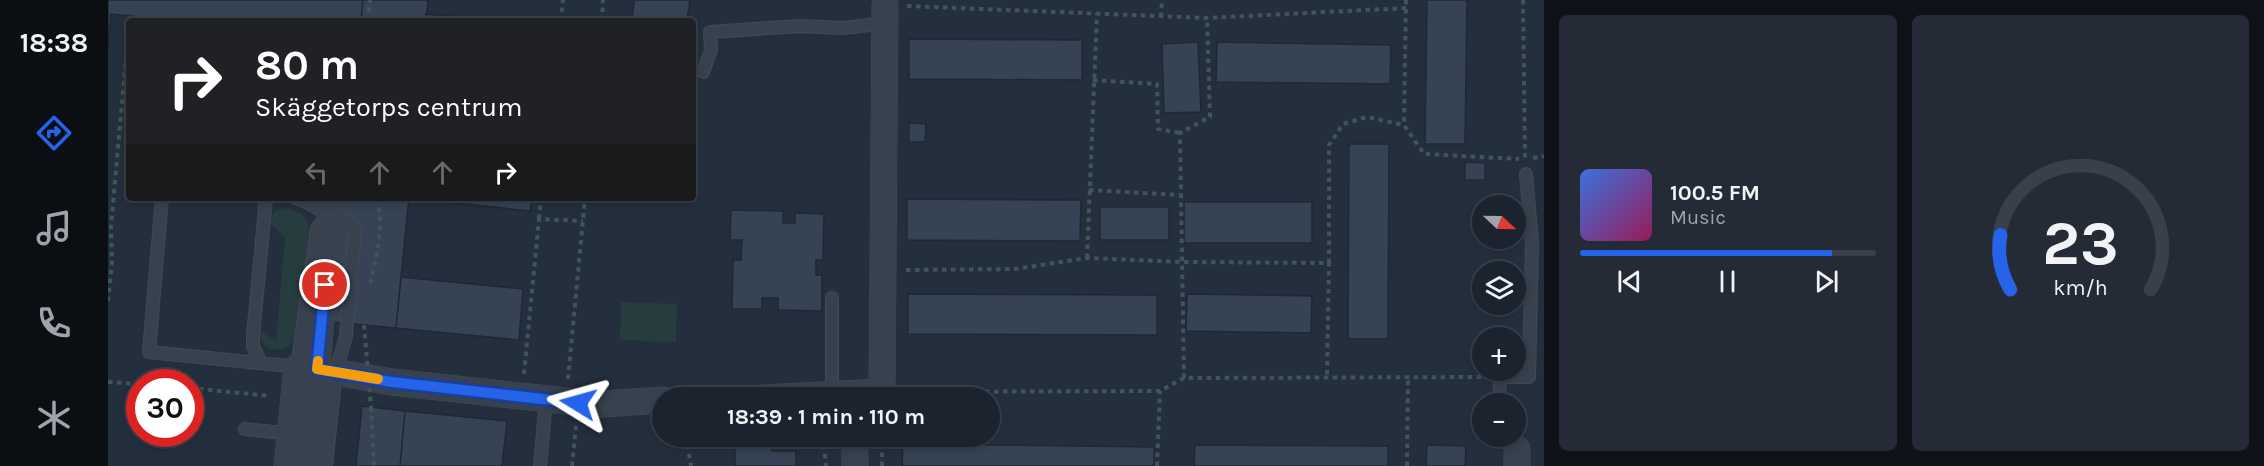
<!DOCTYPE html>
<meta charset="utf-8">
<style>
:root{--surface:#1b232e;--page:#242b36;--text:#f1f3f6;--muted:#a0a4aa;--line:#39404a;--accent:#2563eb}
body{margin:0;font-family:Karla,sans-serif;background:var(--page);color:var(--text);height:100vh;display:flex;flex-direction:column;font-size:22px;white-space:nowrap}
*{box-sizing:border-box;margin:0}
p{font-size:20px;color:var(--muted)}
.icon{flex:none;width:33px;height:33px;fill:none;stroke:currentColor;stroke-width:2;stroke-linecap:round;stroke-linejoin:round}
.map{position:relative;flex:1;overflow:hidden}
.details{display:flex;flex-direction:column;gap:15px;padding:15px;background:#0f1319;width:720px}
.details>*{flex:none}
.hud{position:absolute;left:18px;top:18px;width:570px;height:183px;border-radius:6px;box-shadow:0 3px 9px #0003,0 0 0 2px var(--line);background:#202124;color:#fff;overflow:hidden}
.needle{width:39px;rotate:112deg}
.tools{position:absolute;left:1364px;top:195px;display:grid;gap:12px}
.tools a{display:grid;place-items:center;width:54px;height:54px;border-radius:50%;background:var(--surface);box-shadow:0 3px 9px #0003,0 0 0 2px var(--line);font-size:30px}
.speed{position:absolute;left:18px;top:369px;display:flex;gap:12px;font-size:30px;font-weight:700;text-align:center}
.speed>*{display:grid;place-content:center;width:78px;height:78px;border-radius:50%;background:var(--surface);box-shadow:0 3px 9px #0003,0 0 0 2px var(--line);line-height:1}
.speed .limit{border:9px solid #d22;background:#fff;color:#111}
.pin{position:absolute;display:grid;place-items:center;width:51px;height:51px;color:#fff;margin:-26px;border:3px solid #fff;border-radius:50%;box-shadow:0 2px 6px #0007}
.me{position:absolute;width:66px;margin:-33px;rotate:278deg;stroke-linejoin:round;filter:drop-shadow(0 0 4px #0008)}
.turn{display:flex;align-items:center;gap:21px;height:126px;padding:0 30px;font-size:27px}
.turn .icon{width:78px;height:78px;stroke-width:2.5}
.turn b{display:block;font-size:42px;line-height:51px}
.lanes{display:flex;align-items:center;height:57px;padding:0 30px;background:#0003;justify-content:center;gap:30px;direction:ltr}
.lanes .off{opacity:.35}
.details .widget{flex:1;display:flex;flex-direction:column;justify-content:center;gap:9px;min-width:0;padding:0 21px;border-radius:9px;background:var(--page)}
.details .dial{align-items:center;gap:0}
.dial svg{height:156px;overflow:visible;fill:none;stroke:var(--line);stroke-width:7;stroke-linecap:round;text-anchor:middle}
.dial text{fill:var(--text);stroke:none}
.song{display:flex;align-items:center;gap:18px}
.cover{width:72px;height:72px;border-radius:9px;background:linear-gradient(135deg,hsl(220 70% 55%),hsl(330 70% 35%))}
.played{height:6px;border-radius:3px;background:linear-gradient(90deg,var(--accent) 85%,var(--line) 85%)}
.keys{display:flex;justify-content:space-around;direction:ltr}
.details .tiles{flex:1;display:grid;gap:15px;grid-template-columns:repeat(2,1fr)}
.trip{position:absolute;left:544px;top:387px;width:348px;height:60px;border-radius:30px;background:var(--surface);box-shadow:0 3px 9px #0003,0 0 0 2px var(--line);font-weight:700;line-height:60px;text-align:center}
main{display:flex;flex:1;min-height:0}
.tab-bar{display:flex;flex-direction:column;width:108px;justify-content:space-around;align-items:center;background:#0b0e12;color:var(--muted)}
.tab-bar .icon{width:42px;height:42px}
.tab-bar .active{color:var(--accent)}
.tab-bar b{font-size:27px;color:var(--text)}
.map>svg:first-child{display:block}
.green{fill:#263c3f}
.building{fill:#364354;stroke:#1f2835;stroke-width:1.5}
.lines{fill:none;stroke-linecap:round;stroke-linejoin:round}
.service-casing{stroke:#414a57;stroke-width:14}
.minor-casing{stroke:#414a57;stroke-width:27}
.path{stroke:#3f5557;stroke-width:4;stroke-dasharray:4.5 4.5;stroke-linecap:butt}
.service{stroke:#38414e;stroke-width:12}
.minor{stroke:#38414e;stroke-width:26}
.path-bridge{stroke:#3f5557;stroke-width:4;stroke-dasharray:4.5 4.5;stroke-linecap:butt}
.route-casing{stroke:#184099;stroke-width:15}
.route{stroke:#2563eb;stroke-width:10}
.slow{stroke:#f59e0b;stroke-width:10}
</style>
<main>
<nav class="tab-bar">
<b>18:38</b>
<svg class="icon active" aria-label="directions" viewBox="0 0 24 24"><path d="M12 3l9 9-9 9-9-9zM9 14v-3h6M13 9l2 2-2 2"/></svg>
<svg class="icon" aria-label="music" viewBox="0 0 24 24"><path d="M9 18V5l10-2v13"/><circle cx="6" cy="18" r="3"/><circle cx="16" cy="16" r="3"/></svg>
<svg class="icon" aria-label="phone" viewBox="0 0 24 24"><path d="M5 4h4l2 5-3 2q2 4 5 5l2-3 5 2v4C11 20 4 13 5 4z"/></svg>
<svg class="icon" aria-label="climate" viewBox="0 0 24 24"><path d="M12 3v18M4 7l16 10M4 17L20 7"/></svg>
</nav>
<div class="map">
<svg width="1436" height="466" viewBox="0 0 1436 466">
<rect width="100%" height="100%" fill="#242f3e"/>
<path class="green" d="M175,208C187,209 201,215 201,229L188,336L181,346C164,353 151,349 152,329L168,342L177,238L162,223L166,212Z
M513,302L569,304L568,342L512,340Z"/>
<path class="building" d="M0,0H255L253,21H71L3,14L0,49Z
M255,0H320L318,21H253Z
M526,0H582L579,21H524Z
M1319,0H1359L1357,144H1317Z
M318,14L389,21H318Z
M585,24L590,25L587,54L585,56Z
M801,39L974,40V80L801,79Z
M1090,42L1093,112L1056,113L1054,44Z
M1109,42L1283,45L1282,84L1108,82Z
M801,123L818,124L817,142H801Z
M1241,144H1281L1280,339H1240Z
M1357,162L1377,163V180H1357Z
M236,198H301L288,328L224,322Z
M301,198H424L422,211Z
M799,199L973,200L972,241L799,240Z
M1076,202H1204V243H1076Z
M992,207H1061V240H992Z
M623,210L675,211V223H687V213L716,214L715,260H708V275H714V311L670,310V298H654V309H624L625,260H633L634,240H622Z
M293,277L415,289L411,340L288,328Z
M800,294L1049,295V335L800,334Z
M1079,294L1204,296L1203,333L1078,331Z
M254,406L297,411L292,466H248Z
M297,411L399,421L394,466H292Z
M627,440H664V451H688V466H627Z
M795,444L1046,447V466H794Z
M1087,445L1280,446V466H1086Z
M1319,445L1358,446L1357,466H1318Z"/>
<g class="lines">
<g class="service-casing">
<path id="service" d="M595,72L603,50L602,32L691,26L736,28L778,23
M54,198L41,352L190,367
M187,198C203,202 209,210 222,215C234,219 239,218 247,229L238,336L228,371L218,466
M724,298V398
M153,363L145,346V336L158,198
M189,367L209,228L216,219
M1391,404L1392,377H1421L1424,244L1418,174
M137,429L184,434
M1390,436L1409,449
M432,466L438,398"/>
</g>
<g class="minor-casing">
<path id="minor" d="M209,369L284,382L458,401L480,405L555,400
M652,398L774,392L777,5
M179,466L189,367
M200,466L224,198
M747,466V450
M1409,466V449"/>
</g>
<path class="path" d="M1298,0L1296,125L1316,154L1411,159
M1415,0L1417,158
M799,6L1099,18L1298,8
M1053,17L1054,0
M21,21L22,16
M260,21L262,0
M453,21L455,0
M494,21L495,0
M985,80L1049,84L1050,129L1072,133
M1425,158L1436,156
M981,190L1072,195
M431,219L433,198
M979,258L989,13
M1221,263V145L1235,124L1259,117L1296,125
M798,270L907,269L979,258L1075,262L1221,263L1219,377
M262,283C269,258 276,224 269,198
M0,301L4,262L3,226L21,25
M416,374L431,219L475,221
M1076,378L1072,133L1102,117L1099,18
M460,379L477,198
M0,382L32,384
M82,388L162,396
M796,392L1052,391L1076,378L1376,377
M263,407L266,466
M578,436L583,466
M715,436L718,466
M464,466L468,425
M774,466V436
M1049,466L1052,391
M1299,466L1300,378"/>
<use href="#service" class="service"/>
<use href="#minor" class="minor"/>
<path class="path-bridge" d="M256,325L263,407"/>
</g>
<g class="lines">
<g class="route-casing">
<path id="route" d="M217,285L209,369L284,382L470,403"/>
</g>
<use href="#route" class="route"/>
<path class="slow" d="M210,361L209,369L270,379"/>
</g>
</svg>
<div class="tools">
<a><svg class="needle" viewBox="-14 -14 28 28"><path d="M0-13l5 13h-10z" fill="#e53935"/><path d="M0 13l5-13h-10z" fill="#a0a4aa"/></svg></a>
<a><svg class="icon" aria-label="layers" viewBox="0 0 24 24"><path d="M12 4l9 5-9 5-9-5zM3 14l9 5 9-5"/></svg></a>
<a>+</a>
<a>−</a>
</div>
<div class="speed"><div class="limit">30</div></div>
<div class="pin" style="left:217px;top:285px;background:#d93025"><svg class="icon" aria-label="arrive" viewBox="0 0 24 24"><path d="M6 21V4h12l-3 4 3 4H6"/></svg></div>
<svg class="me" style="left:470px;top:403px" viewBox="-20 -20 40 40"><path d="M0-17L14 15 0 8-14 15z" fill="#2563eb" stroke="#fff" stroke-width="4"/></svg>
<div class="trip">18:39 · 1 min · 110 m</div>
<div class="hud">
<div class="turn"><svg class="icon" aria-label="right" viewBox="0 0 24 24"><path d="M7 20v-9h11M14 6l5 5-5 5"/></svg><div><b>80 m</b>Skäggetorps centrum</div></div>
<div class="lanes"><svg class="icon off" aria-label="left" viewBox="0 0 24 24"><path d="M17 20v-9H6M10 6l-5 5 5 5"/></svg><svg class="icon off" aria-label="ahead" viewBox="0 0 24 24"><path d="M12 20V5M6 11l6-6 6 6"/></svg><svg class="icon off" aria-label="ahead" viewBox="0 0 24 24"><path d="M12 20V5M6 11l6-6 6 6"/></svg><svg class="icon" aria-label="right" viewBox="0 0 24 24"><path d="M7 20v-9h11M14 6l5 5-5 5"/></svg></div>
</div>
</div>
<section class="details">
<div class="tiles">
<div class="widget">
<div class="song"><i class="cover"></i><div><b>100.5 FM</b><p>Music</p></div></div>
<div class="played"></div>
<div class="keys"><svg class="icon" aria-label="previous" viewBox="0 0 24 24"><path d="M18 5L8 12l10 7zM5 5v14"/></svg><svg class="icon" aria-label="pause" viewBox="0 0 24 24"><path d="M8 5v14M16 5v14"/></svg><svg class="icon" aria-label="next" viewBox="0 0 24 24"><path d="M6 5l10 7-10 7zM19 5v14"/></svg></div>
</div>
<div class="widget dial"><svg viewBox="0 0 100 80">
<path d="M14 69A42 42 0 1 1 86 69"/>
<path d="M14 69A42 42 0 0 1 9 41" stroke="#2563eb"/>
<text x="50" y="56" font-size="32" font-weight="700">23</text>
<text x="50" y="72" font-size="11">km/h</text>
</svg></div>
</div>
</section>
</main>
